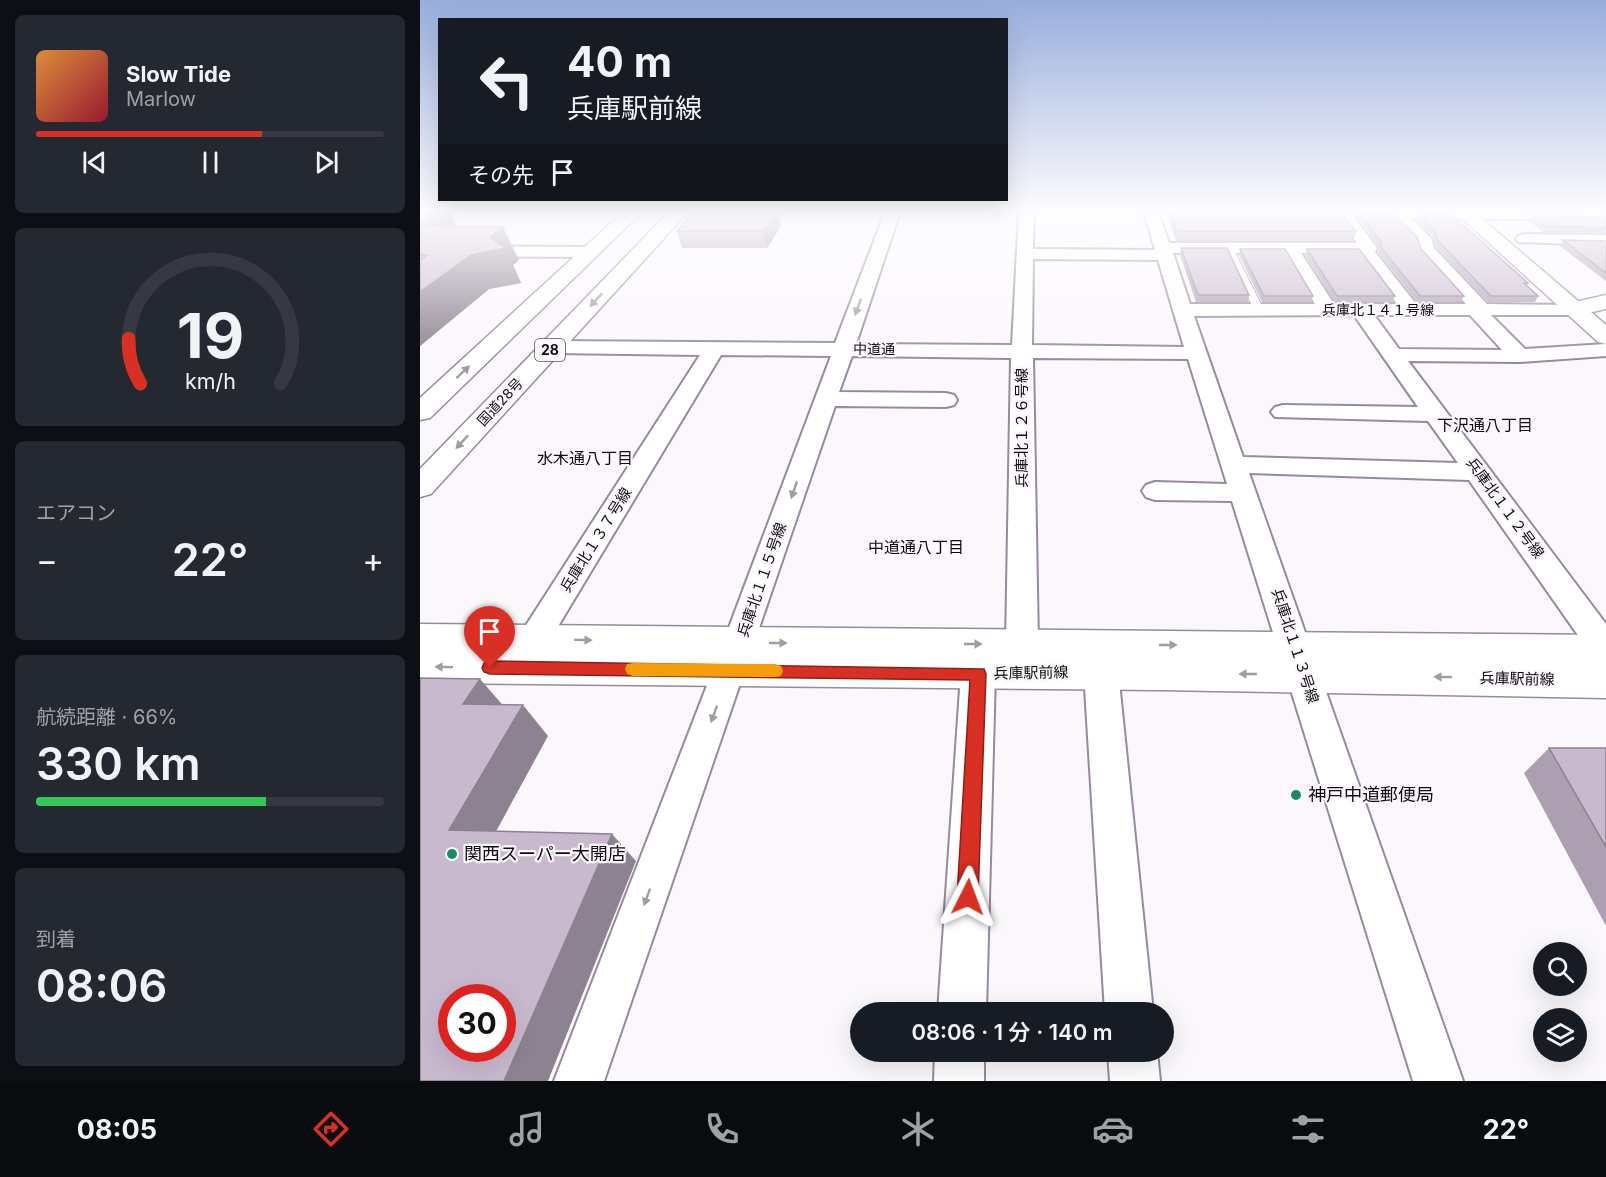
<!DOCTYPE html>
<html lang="ja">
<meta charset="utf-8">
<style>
:root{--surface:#171b24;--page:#242831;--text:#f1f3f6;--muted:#9ea1a6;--line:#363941;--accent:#d93025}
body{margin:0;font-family:Inter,"Noto Sans JP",sans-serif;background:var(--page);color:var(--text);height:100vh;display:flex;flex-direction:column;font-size:22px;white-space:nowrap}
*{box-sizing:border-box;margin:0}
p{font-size:20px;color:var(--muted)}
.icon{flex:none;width:33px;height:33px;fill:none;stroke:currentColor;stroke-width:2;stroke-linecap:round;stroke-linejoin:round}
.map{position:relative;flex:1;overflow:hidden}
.side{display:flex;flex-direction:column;gap:15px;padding:15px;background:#0d0f14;width:420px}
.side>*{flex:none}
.top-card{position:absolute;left:18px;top:18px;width:570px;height:183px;border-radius:0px;box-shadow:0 6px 24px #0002;background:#171b24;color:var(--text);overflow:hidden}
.tools{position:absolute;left:1113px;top:942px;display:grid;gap:12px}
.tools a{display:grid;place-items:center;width:54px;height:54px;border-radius:50%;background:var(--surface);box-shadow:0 6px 24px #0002;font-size:30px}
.speed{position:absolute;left:18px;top:984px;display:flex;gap:12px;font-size:30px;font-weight:700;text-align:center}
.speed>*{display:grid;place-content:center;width:78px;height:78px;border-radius:50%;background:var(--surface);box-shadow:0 6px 24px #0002;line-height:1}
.speed .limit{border:9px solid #d22;background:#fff;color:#111}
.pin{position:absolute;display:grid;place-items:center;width:51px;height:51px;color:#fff;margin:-62px -26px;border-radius:50% 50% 50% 0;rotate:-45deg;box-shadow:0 0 6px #0007}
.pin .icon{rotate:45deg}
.me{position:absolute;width:66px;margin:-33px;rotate:3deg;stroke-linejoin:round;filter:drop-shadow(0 0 4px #0008)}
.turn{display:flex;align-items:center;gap:21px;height:126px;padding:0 30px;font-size:27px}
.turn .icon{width:78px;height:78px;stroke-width:2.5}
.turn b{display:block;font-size:42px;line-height:51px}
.then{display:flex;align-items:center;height:57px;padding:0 30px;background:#0003;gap:12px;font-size:22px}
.big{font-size:45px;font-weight:600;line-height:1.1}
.side .card{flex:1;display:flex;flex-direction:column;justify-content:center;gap:9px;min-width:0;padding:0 21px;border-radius:9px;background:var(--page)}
.side .dial{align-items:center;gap:0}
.dial svg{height:156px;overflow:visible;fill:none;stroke:var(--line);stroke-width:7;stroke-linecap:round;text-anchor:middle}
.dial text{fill:var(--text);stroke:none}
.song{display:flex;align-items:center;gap:18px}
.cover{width:72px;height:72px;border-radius:9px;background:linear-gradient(135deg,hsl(30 70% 55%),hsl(350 70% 35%))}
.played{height:6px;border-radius:3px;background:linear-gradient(90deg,var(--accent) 65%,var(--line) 65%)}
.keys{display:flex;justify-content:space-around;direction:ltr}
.heat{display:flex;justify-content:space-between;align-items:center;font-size:33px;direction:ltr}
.charge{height:9px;border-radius:4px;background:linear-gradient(90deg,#34c759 66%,var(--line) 0)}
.trip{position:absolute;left:430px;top:1002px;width:324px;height:60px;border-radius:30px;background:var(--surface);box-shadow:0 6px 24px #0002;font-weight:600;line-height:60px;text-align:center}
.tabs{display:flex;height:96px;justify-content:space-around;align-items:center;background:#090b0e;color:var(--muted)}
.tabs .icon{width:42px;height:42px}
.tabs .on{color:var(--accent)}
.tabs b{font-size:27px;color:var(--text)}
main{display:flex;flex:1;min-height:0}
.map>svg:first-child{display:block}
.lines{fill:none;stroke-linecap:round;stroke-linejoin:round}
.service-casing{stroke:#98899e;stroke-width:2}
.minor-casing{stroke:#98899e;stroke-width:4}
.tertiary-casing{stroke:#98899e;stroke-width:3}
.primary-casing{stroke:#98899e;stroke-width:3}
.trunk-casing{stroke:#98899e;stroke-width:3}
.service{fill:#fff;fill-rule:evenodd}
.minor{fill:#fff;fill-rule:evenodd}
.tertiary{fill:#fff;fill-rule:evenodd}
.primary{fill:#fff;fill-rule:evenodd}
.trunk{fill:#fff;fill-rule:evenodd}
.wall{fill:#ad9fb2}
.shaded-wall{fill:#8d8291}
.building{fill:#c9b9cf;stroke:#8d8291;stroke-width:1.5;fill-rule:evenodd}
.oneway{fill:#9f9da0}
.route{fill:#d93025;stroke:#8d1f18;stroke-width:1.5}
.slow{fill:#f59e0b}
.poi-dot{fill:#1c8a68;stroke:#fbf8fc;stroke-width:2}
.labels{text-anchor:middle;stroke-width:4.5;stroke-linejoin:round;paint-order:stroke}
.far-street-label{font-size:14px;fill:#100b12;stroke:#fbf8fc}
.shield{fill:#fbf8fc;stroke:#565258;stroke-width:1.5}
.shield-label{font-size:14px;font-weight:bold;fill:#100b12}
.street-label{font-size:15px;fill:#100b12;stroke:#fbf8fc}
.neighbourhood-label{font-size:16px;fill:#100b12;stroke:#fbf8fc}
.near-poi-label{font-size:18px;fill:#100b12;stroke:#fbf8fc;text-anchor:start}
</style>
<main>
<section class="side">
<div class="card">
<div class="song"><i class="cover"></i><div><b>Slow Tide</b><p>Marlow</p></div></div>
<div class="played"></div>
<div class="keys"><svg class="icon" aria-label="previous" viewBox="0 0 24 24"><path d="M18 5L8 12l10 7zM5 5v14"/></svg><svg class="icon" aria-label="pause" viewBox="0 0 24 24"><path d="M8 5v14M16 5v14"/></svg><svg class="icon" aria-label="next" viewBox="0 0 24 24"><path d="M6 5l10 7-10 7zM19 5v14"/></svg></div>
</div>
<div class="card dial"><svg viewBox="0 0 100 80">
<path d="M14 69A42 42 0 1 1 86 69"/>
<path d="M14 69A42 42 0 0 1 8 46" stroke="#d93025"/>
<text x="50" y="56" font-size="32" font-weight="700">19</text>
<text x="50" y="72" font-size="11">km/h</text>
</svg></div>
<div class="card"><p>エアコン</p>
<div class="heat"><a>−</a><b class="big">22°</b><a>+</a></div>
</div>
<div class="card"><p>航続距離 · 66%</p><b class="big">330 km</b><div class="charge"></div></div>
<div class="card"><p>到着</p><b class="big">08:06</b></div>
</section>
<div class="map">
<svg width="1186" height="1081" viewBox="0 0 1186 1081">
<rect width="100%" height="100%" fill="#fbf8fc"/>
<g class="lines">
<g class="service-casing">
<path id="service" d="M806,246L813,248L844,310L842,312L834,310L805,248Z"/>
</g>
<g class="minor-casing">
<path id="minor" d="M465,212H480L436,344L592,345L599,212H614L613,249L735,250L724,212H738L749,243H937L918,217H832L825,212H1186V220L991,218L1011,238L1014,248L1067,304L1161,305L1164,309L1154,315H1071L1105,349L1186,344V356L1100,362L988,361L1186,624V662L1174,658L1049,480L829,473L1043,1081H993L812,501L735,500L726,497L722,491L726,485L735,482L807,484L768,359L613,358L618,644L614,653L602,657L590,653L586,644L591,358L432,356L419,392L526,393L534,395L537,400L534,405L526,407L415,406L184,1081H134L293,670L411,356L301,355L125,648L114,652L103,648L98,639L103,630L280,355L132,353L125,351L122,347L125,343L132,341L415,343ZM934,217L974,218L997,242L1000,253L1046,304H996L955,252L957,248ZM753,253H865L895,304H770ZM881,253H938L977,304H914ZM613,259L738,260L764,347L612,345ZM934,315L998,407L863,405L855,407L851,412L855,417L1008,421L1038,463L823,457L774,316ZM954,315H1050L1082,350L979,349Z
M1104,234L1186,235V245L1098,242L1096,239L1098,236Z
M0,246L171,247L179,252L171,257L0,256Z
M681,658L693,662L698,672L733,1012H685L664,672L669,662Z
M558,660L570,664L575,674L566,1012H518L541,674L546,664Z
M515,1052H564V1081H514Z
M688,1052H737L740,1081H690Z"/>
</g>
<g class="tertiary-casing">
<path id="tertiary" d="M1186,295V309L1154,316L1146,314L1143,309L1146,304Z
M0,624L1186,635V698L741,690L0,683Z"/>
</g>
<g class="primary-casing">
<path id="primary" d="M1035,212H1054L1186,325V344L1178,342Z"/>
</g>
<g class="trunk-casing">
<path id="trunk" d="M203,212H222L10,418L0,420V398Z
M249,212H268L11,494L0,497V469Z"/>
</g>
<use href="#service" class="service"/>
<use href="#minor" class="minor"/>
<use href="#tertiary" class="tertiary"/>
<use href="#primary" class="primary"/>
<use href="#trunk" class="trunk"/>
</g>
<path class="wall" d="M0,212H29L37,226L99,260L93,265L101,283L69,289L0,346Z
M746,212H921L936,231L933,241H756Z
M940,214L1001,249L1044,296L1041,302H997L958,252L959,247L939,219Z
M999,215L1108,283L1107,285L1118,296L1115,302H1068L1016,247L1013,236L996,220Z
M1112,216L1186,217V233L1123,232L1109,221Z
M361,226L347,248H262L257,231Z
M1143,240L1186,241V281L1140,246Z
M761,248L829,295L828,302H776L760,255Z
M820,249L893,296L891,302H842L819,255Z
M887,249L975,296L972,302H915L885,255Z
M1129,748H1186V926L1104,773Z"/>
<path class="shaded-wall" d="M3,212H29L39,231L20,244Z
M356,212H358L361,226L347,248L343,231Z
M83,227L99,260L93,265L101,283L69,289L0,346V292L70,237Z
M60,679L87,710L43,704Z
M103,705L128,736L62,857L29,830Z
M192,834L216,861L128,1081H84Z"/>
<path class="building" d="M274,212H356L343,231H257Z
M751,212H921L936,231H757Z
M940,214L975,215L997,237L1001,249L1044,296H1000L960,246L961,241Z
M999,215H1032L1108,283H1104L1118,296H1071L1018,241L1015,231Z
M1112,216L1186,217V228L1125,226Z
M0,226L83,227L70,237L85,248L51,255L0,292V260L7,255H0Z
M1143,240L1186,241V273Z
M761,248H807L829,295H778Z
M820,249H865L893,296H844Z
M887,249H939L975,296H917Z
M0,678L60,679L43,704L103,705L29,830L192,834L84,1081H0ZM32,998H82V1048H32Z
M1129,748H1186V847Z"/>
<defs><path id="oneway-solid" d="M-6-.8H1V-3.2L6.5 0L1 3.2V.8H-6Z" transform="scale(1.5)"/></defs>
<g class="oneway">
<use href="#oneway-solid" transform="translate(176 300) rotate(133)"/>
<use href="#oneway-solid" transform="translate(438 307) rotate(110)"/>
<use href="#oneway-solid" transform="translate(43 372) rotate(-43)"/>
<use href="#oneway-solid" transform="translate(42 442) rotate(133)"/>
<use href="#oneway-solid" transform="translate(374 490) rotate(109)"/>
<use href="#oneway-solid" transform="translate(163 640) rotate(1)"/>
<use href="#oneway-solid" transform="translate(358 643)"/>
<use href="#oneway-solid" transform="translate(553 644)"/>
<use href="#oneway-solid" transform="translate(748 645)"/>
<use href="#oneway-solid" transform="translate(24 667) rotate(-179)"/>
<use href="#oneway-solid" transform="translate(828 674) rotate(-180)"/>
<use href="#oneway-solid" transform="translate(1023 677) rotate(-179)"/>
<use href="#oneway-solid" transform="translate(294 714) rotate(110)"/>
<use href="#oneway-solid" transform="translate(227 897) rotate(110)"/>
</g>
<linearGradient id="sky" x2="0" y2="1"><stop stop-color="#98addc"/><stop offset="0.58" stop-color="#fdfcfe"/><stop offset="1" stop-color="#fdfcfe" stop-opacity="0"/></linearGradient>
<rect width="1186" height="363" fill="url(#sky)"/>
<path class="route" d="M70,661L564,669L566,674L558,897L555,904L548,907L540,904L537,897L550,680L70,674L64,672L62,668L64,663Z"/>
<path class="slow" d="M213,663L355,664L361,666L363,671L361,676L355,677L213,676L207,674L205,669L207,664Z"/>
<g class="poi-dot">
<circle cx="876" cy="795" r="6"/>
<circle cx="32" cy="854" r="6"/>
</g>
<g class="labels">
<g class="far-street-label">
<text x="958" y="315">兵庫北１４１号線</text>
<text transform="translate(454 349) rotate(1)" y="5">中道通</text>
<text transform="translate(80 402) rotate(-47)" y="5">国道28号</text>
</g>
<rect class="shield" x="115" y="339" width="30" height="22" rx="4.5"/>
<g class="shield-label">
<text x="130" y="355">28</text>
</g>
<g class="street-label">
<text transform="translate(602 428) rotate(-90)" y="5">兵庫北１２６号線</text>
<text transform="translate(1085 508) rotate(54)" y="5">兵庫北１１２号線</text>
<text transform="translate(176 540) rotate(-58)" y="5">兵庫北１３７号線</text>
<text transform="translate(342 580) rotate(-71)" y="5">兵庫北１１５号線</text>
<text transform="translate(875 646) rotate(72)" y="5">兵庫北１１３号線</text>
<text transform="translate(611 673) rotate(-1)" y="5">兵庫駅前線</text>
<text transform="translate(1097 679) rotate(1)" y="5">兵庫駅前線</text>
</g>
<g class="neighbourhood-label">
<text x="1065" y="431">下沢通八丁目</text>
<text x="165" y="464">水木通八丁目</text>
<text x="496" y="553">中道通八丁目</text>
</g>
<g class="near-poi-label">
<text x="888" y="801">神戸中道郵便局</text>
<text x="44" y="860">関西スーパー大開店</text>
</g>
</g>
</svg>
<div class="tools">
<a><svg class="icon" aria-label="search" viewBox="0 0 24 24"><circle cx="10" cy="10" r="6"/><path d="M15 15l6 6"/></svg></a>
<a><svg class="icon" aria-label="layers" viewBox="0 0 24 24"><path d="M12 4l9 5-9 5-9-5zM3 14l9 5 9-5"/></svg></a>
</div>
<div class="speed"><div class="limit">30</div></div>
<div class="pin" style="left:70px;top:668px;background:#d93025"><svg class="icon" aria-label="arrive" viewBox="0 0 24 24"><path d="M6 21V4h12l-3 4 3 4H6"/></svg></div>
<svg class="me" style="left:548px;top:897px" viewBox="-20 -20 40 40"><path d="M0-17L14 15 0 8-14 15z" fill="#d93025" stroke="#fff" stroke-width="4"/></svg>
<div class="trip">08:06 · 1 分 · 140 m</div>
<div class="top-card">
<div class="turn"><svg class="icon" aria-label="left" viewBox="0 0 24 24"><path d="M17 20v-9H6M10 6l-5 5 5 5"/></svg><div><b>40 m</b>兵庫駅前線</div></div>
<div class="then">その先<svg class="icon" aria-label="arrive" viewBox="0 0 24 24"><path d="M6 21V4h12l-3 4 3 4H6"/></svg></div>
</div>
</div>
</main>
<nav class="tabs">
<b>08:05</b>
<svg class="icon on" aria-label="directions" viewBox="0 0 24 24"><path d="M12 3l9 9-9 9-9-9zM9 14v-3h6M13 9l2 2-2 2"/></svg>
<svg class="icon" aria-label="music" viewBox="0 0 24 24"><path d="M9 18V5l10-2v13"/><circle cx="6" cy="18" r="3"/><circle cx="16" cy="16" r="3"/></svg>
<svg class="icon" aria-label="phone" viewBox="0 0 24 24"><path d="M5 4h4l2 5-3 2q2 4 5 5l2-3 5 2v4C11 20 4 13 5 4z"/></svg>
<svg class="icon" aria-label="climate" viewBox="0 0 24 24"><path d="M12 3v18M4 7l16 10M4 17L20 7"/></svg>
<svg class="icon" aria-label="car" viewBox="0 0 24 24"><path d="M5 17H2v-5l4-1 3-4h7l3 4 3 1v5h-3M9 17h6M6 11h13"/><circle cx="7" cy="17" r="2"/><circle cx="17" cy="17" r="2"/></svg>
<svg class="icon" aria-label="filters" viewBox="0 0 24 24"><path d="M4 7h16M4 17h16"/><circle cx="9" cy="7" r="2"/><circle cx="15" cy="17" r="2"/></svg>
<b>22°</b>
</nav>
